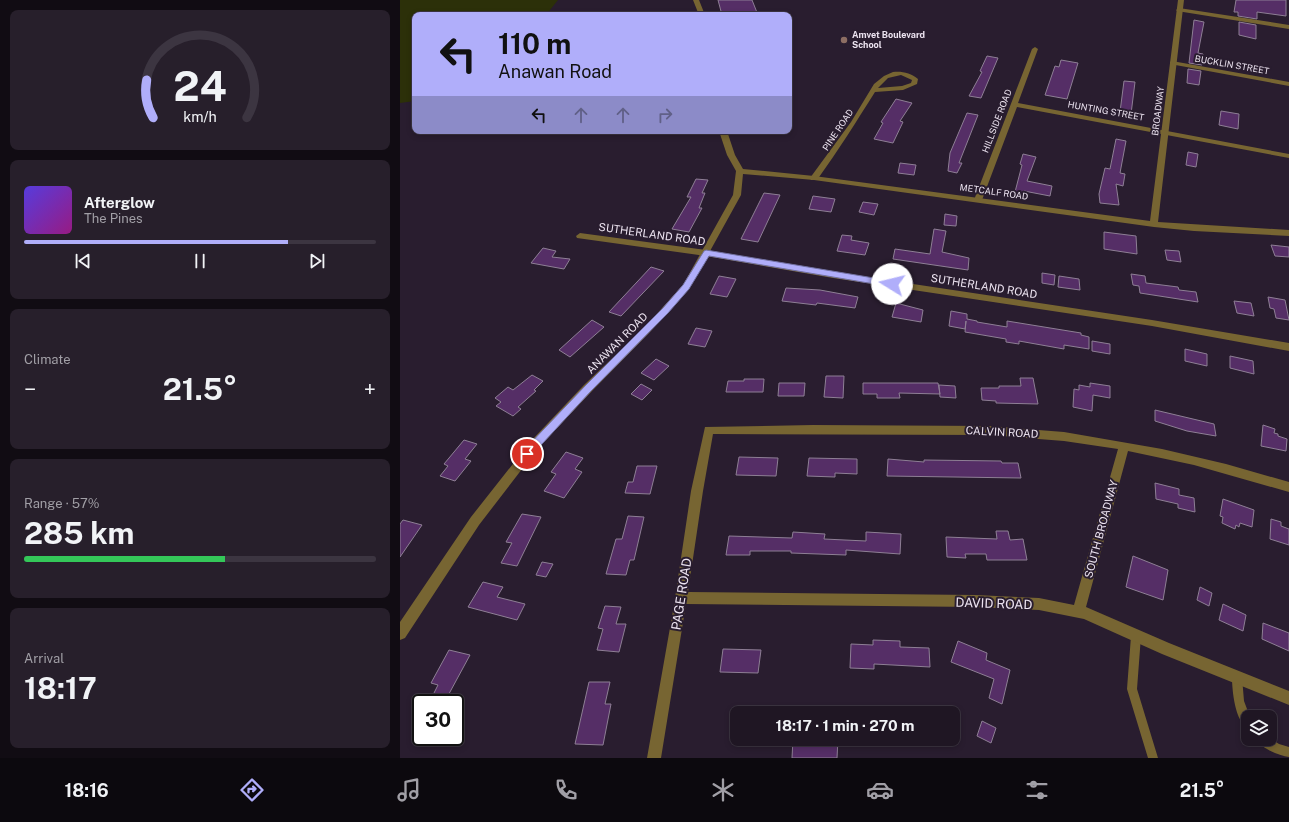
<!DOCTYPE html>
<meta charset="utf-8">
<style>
:root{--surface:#1f1623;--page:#271f2b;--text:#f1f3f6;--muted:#a19fa6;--line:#3c3541;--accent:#b0aefa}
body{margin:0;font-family:"Public Sans",sans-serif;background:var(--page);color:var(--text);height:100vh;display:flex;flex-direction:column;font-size:15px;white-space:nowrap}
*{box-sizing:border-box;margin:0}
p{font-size:13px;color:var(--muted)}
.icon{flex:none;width:22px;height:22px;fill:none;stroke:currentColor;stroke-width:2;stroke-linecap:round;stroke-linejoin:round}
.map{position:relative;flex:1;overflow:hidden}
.panel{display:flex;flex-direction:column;gap:10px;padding:10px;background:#110c13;width:400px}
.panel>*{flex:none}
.hud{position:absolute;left:12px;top:12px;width:380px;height:122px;border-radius:8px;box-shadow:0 2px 6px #0003,0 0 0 1px var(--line);background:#b0aefa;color:#111;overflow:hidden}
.controls{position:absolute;left:841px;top:710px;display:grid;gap:8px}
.controls a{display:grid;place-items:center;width:36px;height:36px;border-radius:8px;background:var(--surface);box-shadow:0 2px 6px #0003,0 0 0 1px var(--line);font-size:20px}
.speed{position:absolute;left:12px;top:694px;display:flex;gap:8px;font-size:20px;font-weight:700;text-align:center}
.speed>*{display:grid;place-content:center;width:52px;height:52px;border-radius:50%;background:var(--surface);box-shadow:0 2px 6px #0003,0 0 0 1px var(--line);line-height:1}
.speed .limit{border:2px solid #111;border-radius:6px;background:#fff;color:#111}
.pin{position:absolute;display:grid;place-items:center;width:34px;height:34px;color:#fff;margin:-17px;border:2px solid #fff;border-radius:50%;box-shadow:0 1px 4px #0007}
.me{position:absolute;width:44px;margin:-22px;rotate:279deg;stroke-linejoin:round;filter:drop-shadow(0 0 3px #0008)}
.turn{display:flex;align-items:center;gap:14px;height:84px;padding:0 20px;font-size:18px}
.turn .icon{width:52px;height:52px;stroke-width:2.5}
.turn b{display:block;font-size:28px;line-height:34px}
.lanes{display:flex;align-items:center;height:38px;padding:0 20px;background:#0003;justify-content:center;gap:20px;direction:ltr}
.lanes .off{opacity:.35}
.big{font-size:30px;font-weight:700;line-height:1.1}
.panel .card{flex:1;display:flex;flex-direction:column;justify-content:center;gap:6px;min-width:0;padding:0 14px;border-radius:8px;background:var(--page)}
.panel .dial{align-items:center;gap:0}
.dial svg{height:104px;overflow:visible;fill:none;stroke:var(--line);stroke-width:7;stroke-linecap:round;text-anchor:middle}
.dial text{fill:var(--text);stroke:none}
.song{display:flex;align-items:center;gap:12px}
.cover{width:48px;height:48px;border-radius:6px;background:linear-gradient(135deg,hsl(250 70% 55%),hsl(310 70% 35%))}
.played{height:4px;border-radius:2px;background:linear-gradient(90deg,var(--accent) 75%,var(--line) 75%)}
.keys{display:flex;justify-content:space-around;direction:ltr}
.heat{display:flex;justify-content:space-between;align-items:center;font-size:22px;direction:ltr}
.charge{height:6px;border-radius:3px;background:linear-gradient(90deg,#34c759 57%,var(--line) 0)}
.trip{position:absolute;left:330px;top:706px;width:230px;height:40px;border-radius:8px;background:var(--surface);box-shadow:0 2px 6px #0003,0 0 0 1px var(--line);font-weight:700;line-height:40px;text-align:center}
.tabs{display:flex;height:64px;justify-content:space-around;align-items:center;background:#0c090e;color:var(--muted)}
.tabs .icon{width:28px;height:28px}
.tabs .selected{color:var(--accent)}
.tabs b{font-size:18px;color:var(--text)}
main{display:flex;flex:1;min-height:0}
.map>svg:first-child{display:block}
.green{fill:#2c3009}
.building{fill:#552e66;stroke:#8e7f95}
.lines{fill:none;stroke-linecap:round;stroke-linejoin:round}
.service{fill:#776532;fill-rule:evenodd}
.minor{fill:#776532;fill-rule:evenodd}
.tertiary{fill:#776532;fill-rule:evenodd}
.route{fill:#b0aefa;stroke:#7271a2}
.education-dot{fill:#8d6e63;stroke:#291d2f;stroke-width:1.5}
.labels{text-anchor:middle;stroke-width:4;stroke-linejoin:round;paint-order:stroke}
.far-poi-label{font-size:9px;font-weight:bold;fill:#ece3f0;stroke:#291d2f;text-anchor:start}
.far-street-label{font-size:9px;fill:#ece3f0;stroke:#291d2f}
.street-label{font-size:11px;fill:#ece3f0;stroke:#291d2f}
.near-street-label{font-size:13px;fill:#ece3f0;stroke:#291d2f}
</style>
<main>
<section class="panel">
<div class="card dial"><svg viewBox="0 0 100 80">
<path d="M14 69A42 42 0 1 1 86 69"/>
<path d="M14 69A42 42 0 0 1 9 40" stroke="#b0aefa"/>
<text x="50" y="56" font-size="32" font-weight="700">24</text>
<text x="50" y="72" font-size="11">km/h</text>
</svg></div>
<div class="card">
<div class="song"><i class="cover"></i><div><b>Afterglow</b><p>The Pines</p></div></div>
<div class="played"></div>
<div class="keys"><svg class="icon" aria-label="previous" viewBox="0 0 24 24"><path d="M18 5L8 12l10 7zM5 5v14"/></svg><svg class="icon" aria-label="pause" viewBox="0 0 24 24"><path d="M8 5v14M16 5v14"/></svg><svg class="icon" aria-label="next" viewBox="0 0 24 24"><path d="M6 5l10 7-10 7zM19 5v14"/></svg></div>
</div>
<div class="card"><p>Climate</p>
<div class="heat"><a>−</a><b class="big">21.5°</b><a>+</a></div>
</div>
<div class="card"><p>Range · 57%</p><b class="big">285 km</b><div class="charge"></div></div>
<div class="card"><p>Arrival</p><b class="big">18:17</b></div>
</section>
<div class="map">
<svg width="889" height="758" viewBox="0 0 889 758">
<rect width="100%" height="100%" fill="#291d2f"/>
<path class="green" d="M0,0H158L146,15H15V101L0,103Z"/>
<path class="building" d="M318,0H352L358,15H322Z
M836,0H886V16L857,12V19L838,16V12H834Z
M794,20L804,22L798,53L803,54L802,65L789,63Z
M839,22L856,25V39L839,35Z
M587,56L598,58L581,98L569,96L582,72L580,71Z
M661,60L678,63L667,99L645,95L655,66L659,67Z
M788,69L801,71L799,85L787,83Z
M724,81L735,82L731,114L720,112Z
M496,99L512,103L500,121L503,122L493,143L474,139L483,123L481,122Z
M821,111L839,114L838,129L819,125Z
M567,113L578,115L559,163H562L557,173L548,171L550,153Z
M716,139L726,141L720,173L725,174L723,186L716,184L719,205L700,203L699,194L705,168L710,169Z
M788,152L798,154L796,167L786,165Z
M623,154L636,157L627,181L652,186L650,196L624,191L623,194L615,192L622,165L620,164Z
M500,163L516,165L514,175L498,173Z
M296,179L308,180L302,193H305L299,208H302L289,232L272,229L291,197H287Z
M364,193L380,195L358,242L341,239Z
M413,196L435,199L431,212L409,209Z
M463,202L478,204L474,215L459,212Z
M545,214L557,216L556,226L544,225Z
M534,229L546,231L542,252L569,258L568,270L493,259L495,249L530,254Z
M704,232L736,236L737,254L704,249Z
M442,235L452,236L451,240L469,243L465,255L437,251Z
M871,245L889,247V257L875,256Z
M143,248L156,251L152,257L170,259L164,269L131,263Z
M765,250L779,251L781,262L767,260Z
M251,267L264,271L221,316L209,312Z
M642,273L655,275L654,285L642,283Z
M731,274L745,276L746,283L778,287L779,290L796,292L798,302L740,293L739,286L733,285Z
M319,276L336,279L327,297L310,294Z
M659,276L679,279L680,290L658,287Z
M386,288L420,290L458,297L455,308L417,303L416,305L382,301Z
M868,297L885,300L889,320L876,318L874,309L870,308Z
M834,301L851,303L854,316L837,313Z
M496,303L523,310L521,322L492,317Z
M551,311L567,314V319L577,321V322L607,327V321L681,333V335L689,337V349L664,345V349L619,341V344L606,342V339L565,332L566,321L565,329L549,326Z
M192,320L204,327L170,357L159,350Z
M296,328L312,331L305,347L288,344Z
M692,341L710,344V354L692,351Z
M785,349L807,354V366L785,361Z
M830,356L853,361L854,374L830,368Z
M256,359L269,366L254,380L241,373Z
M132,375L143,381L134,390L136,391L118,407L121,409L113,416L96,406L101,402L95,398L108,387L113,390Z
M426,376H444L443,398L424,397Z
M620,378H633L638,404L596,403V401L582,400L581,388H599V386H621Z
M344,379H364L363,392H326L328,381H344Z
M379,383H405L404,396H378Z
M463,383H538L540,394L499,393L500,398H477V394H463Z
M690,383L710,386V398L693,395L692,411L673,407L674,389L679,390V385L690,387Z
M241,384L252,390L242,400L231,394Z
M539,385L555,386L556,398L540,397Z
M755,410L814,424L816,436L787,431L755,421Z
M863,425L875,429L874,433L878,434V436L887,439L886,451L861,446Z
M64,440L77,444L65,459L71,461L55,481L40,476L48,466L44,464Z
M166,452L183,458L175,469L182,472L164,498L144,491L156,474L151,472Z
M339,457L378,458L376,476L336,475Z
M409,458L457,459V474L435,473V477L407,476Z
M488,459L524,462V460L601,461L602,463H618L621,478L487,476Z
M237,466H257L250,494L225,493L228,482H233Z
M755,483L779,489V495L794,498L795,512L778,508V504L756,499Z
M823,499L854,510L852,527L840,523L839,527L836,525L835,529L822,523L823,517L820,516Z
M122,514L141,517L117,566L101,563L112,543L106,542Z
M228,516L244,517L234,560H230L226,575L206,574L216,539H222Z
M871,519L881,522V526L889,529V545L870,539Z
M3,520L22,525L0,557V524Z
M596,531H608L610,540L623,539L627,560H587L586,554H565L566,558L547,557L546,537L597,539Z
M393,532L425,534L424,539L466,541V532L501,534L500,554L446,550V555L391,553V551H350V555H326L329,536L392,538Z
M733,556L768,570L763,600L726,587Z
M142,562L153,564L146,577L136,575Z
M83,582L103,587L97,597L125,604L117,620L68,607Z
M800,587L812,593L809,606L797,600Z
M823,604L846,615L843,631L819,620Z
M205,606L221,607L216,624H226L219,652L197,650L203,629L198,628Z
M863,623L889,633V651L862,639Z
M473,640L500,641V647L529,648L530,667L474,664V669L450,668L451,644L473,645Z
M558,641L587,653L586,660L610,670L602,704L589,698L594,679L551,662Z
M323,649L361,650L358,673L320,672Z
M49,650L70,655L44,703H29L38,685L31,683Z
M189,682H210L205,704H211L203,745L175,744Z
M582,721L596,728L591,743L577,736Z
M393,739H438L437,758H392Z"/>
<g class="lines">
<path class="service" d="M736,631L739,633L741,636L737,689L758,758H748L727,689L731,636L733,633Z
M837,672L840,674L842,677L844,701L850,717H848V728C835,722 832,690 832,677L834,674Z
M870,738L879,744L889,747V757C879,755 861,749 857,739Z"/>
<path class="minor" d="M779,8L889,25V29L777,11L776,10Z
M635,47L638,49L618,103L889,154V158L617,107L582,200L581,202H575L574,200L632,49Z
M772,61L889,82V86L770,64V62Z
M493,72C502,71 511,73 518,79L517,84L503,90L475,92C456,122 438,151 417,180H411L410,178L451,122L474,84L484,76ZM501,75L512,80L511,83L502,86L478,88L488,78Z
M180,233L306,250L433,272L752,320L889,343V351L752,326L433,278L306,256L177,238L176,236Z
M413,425L589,426L664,432L762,449L826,464L889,482V492L794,465L728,451L686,607L769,643L889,691V705L762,654L684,619L639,610L575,607L286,604L261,758H247L274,605L291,491L305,427ZM313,434L589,435L664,441L718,449L674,605L639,598L575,595L288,592L303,491Z"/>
<path class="tertiary" d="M293,0H299L305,15H299Z
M778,0H784L758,222L889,230V236L794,231L754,227L414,180L343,174L341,195L289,289L249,333L192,391L139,447L79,525L5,638L0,640V622L71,517L131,441L184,385L243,329L283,285L333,195L336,171L327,155L319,131H327L335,155L343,169L414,176L750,221Z"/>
</g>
<path class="route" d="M306,250L492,281L496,284L492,287L309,256L289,289L268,313L191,391L130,457H123L122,454L123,451L185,386L262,309L283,285L304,251Z"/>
<circle class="education-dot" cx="444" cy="40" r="4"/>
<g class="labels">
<g class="far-poi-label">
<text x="452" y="38">Amvet Boulevard<tspan x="452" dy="10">School</tspan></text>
</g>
<g class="far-street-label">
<text transform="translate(832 65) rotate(10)" y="3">BUCKLIN STREET</text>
<text transform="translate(706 111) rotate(10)" y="3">HUNTING STREET</text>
<text transform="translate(758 111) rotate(-83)" y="3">BROADWAY</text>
<text transform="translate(597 121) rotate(-69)" y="3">HILLSIDE ROAD</text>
<text transform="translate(438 130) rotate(-56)" y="3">PINE ROAD</text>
<text transform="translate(594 192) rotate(8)" y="3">METCALF ROAD</text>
</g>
<g class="street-label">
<text transform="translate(252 234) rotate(8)" y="4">SUTHERLAND ROAD</text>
<text transform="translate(584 286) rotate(9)" y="4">SUTHERLAND ROAD</text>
<text transform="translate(217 343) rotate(-45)" y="4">ANAWAN ROAD</text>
<text transform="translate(602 432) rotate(3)" y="4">CALVIN ROAD</text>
<text transform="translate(701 529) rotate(-75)" y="4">SOUTH BROADWAY</text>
</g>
<g class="near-street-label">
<text transform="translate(281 594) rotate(-81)" y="5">PAGE ROAD</text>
<text transform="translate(594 603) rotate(2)" y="5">DAVID ROAD</text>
</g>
</g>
</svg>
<div class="controls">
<a><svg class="icon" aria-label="layers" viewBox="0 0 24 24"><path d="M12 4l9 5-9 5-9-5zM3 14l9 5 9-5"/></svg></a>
</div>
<div class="speed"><div class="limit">30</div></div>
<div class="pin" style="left:127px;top:454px;background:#d93025"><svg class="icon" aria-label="arrive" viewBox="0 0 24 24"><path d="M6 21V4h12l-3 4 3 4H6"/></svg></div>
<svg class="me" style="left:492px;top:284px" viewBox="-20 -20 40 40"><circle r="19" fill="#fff"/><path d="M0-13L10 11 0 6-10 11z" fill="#b0aefa"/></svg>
<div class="trip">18:17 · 1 min · 270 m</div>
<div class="hud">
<div class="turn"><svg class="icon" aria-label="left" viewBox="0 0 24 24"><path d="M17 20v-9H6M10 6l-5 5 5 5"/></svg><div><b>110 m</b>Anawan Road</div></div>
<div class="lanes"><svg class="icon" aria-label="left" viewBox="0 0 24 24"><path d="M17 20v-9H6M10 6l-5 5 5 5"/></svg><svg class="icon off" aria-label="ahead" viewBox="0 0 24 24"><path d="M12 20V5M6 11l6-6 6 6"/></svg><svg class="icon off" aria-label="ahead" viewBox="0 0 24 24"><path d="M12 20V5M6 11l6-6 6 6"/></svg><svg class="icon off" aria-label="right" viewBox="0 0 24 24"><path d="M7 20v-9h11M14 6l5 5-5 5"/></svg></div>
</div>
</div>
</main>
<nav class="tabs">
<b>18:16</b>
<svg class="icon selected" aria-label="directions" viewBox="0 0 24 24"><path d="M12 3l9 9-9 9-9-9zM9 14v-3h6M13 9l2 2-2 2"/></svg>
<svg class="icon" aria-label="music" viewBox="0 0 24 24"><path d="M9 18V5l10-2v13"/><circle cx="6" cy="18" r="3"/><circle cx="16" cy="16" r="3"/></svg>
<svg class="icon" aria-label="phone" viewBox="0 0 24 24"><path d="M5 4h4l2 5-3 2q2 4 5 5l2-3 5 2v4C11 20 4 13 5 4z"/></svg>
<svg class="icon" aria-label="climate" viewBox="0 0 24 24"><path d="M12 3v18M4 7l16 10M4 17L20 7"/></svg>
<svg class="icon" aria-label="car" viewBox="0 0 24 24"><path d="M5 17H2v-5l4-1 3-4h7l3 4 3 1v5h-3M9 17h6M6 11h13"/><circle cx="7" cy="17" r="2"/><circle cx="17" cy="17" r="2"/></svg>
<svg class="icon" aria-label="filters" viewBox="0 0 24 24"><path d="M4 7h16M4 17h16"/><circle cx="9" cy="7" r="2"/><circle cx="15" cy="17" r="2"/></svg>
<b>21.5°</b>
</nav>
